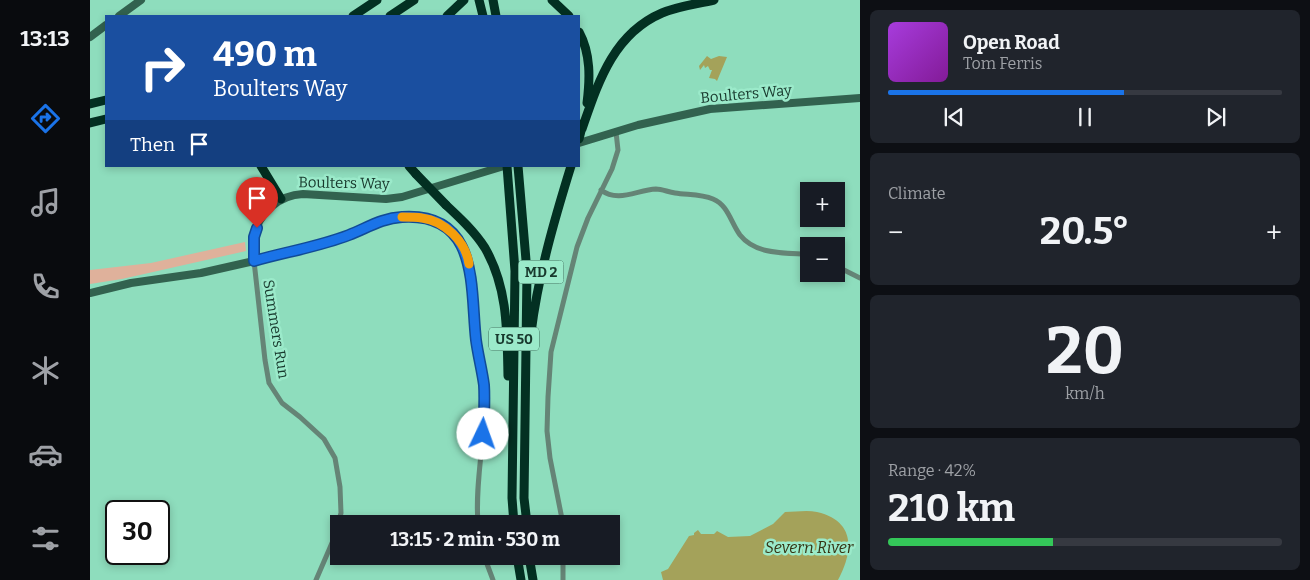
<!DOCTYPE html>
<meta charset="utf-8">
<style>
:root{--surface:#171b24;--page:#20242c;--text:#f1f3f6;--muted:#9ea1a6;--line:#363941;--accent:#1a73e8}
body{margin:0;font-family:Bitter,serif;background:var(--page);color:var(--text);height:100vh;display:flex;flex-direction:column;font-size:19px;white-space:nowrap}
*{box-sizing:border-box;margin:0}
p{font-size:16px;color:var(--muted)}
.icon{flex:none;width:28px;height:28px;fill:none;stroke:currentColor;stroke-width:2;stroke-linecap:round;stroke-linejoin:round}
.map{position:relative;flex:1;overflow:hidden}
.sheet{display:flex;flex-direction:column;gap:10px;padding:10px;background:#0d0f14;width:450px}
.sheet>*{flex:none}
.hud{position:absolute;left:15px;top:15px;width:475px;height:152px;border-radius:0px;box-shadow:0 2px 8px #0003;background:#1a4fa0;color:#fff;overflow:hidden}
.controls{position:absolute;left:710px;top:182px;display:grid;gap:10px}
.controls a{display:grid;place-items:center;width:45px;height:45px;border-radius:0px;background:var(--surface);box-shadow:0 2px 8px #0003;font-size:25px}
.speed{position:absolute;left:15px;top:500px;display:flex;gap:10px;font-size:25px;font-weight:700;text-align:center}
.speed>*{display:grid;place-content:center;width:65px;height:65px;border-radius:50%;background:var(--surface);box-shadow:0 2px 8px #0003;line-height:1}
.speed .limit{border:2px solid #111;border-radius:8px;background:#fff;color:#111}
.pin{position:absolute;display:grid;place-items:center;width:42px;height:42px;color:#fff;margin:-51px -21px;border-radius:50% 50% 50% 0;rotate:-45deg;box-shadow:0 0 5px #0007}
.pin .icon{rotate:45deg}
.me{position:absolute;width:55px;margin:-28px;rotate:3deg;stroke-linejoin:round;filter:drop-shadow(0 0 4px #0008)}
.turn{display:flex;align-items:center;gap:18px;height:105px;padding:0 25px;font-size:22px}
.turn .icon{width:65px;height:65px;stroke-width:2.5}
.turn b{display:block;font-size:35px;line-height:42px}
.then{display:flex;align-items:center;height:48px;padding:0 25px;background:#0003;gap:10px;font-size:19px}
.big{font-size:38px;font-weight:700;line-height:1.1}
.sheet .card{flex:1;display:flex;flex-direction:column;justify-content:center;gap:8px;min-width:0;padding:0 18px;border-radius:8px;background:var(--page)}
.sheet .dial{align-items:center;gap:0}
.dial b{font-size:65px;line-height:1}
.song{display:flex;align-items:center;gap:15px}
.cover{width:60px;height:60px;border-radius:8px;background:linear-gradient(135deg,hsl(280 70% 55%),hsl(290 70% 35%))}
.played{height:5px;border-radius:2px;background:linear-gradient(90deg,var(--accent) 60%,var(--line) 60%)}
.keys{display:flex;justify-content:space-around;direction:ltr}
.heat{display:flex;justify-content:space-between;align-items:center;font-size:28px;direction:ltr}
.charge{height:8px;border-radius:4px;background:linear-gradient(90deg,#34c759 42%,var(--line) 0)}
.trip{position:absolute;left:240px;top:515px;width:290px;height:50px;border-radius:0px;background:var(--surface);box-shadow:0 2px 8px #0003;font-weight:700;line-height:50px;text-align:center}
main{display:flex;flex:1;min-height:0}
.tabs{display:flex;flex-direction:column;width:90px;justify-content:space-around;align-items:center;background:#090b0e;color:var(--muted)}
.tabs .icon{width:35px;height:35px}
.tabs .active{color:var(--accent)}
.tabs b{font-size:22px;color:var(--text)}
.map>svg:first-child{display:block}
.green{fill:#dfb19b}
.water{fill:#a4a25a}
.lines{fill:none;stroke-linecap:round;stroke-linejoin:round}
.street{stroke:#658476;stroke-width:5}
.secondary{stroke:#32624f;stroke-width:8}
.highway{stroke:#033022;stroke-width:9}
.highway-bridge{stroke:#033022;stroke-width:9}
.route-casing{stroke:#114b97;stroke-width:12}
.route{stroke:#1a73e8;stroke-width:9}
.slow{stroke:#f59e0b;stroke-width:9}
.labels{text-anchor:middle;stroke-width:5;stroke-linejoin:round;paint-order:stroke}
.shield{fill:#9beaca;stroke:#3f6e5c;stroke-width:1}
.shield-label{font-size:14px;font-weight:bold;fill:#18392d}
.street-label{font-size:15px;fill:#18392d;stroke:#9beaca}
.water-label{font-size:16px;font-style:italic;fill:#363414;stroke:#9beaca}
</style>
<main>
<nav class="tabs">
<b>13:13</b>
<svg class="icon active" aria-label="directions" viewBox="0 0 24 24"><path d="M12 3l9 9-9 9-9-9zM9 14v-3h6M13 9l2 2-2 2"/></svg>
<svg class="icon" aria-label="music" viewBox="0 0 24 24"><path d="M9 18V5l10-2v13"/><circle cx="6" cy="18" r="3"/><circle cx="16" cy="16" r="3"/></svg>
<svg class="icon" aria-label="phone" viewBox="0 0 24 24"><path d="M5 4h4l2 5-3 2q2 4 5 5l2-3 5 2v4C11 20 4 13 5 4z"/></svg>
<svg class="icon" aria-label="climate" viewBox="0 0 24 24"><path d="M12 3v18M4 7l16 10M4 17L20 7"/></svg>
<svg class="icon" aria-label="car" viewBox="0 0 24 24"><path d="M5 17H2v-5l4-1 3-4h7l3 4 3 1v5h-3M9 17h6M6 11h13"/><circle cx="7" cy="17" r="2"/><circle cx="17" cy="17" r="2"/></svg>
<svg class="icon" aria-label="filters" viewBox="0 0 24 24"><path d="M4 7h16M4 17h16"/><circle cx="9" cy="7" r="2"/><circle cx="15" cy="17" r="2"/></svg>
</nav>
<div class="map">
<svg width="770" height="580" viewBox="0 0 770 580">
<rect width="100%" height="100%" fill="#8eddbd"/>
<path class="green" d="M155,242L156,251L32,279L0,284V270L61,263Z"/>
<path class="water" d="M617,56L621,59L629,56L637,57L627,81L625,79L619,78L622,70H620L618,66L615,68L614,65L610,70L609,66Z
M695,512C705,512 717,510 727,512C765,521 764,550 748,580H573L571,572L578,569L599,536L604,535V533L608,530L611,534H624L627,531L638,537L660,536L683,524Z"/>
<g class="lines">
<path class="street" d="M511,190C528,203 547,190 566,189C572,189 578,192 585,193C597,195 611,194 623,199C638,205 641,223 650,235C665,254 692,253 714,254L719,256
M746,266L770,278
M456,521L473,518
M393,524L410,522
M473,524L460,458L457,431L458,397L461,352L487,247L498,218L522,169L528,150L526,132
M394,556L403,580
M226,580L245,536L251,513L250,487L245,458L234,439L210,417L192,403L179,383L175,360L164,261C195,252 228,247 259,235C276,228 292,219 312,217C341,215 372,231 379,261C385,286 383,313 386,340C389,365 395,389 394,415C393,451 385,487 388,524
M473,580V556"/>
<path class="secondary" d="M29,16L51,0
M0,37L16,25
M489,143L548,125L620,109L770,98
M0,293L41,283L111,273L164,261C164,253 162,245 164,237C168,213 189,195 213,194L296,199L312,197L414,166"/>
<path class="highway" d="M389,0L393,16
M403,0L406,16
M462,0L479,16
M263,16L287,0
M300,16L324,0
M357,16L374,0
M489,32C501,54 500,79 497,103
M0,104L16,100
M0,123L16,119
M492,129C508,83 523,34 572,13C588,6 607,4 624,0
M489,139L493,123
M171,166L191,199
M319,166L326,174
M417,166L425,271L422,498L424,524
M428,166L437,272L434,498L437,524
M356,205C370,218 385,232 395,248C418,288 417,331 418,376
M441,333C448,276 464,221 481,166
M427,556L431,580
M439,556L443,580"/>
<path class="highway-bridge" d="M326,174L356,205"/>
</g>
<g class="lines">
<g class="route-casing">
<path id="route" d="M167,228L164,237V261C195,252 228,247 259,235C277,228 292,218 312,217C390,212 380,288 386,340C388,355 392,370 394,385C395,401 394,418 393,434"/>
</g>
<use href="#route" class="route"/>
<path class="slow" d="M312,217C319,217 326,217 332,218C355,221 376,242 379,264"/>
</g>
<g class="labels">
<g class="shield">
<rect x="428.5" y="260.5" width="45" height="23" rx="4"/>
<rect x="399" y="327.5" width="50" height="23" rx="4"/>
</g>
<g class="shield-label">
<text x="451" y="277">MD 2</text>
<text x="424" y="344">US 50</text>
</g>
<g class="street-label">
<text transform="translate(656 94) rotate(-5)" y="5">Boulters Way</text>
<text transform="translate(254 183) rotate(1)" y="5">Boulters Way</text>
<text transform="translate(186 329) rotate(81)" y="5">Summers Run</text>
</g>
<g class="water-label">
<text x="719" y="553">Severn River</text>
</g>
</g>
</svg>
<div class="controls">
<a>+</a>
<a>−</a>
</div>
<div class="speed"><div class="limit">30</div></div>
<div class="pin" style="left:167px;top:228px;background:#d93025"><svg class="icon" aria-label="arrive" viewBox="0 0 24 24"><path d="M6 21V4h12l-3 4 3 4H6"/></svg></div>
<svg class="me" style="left:393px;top:434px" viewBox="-20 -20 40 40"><circle r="19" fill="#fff"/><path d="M0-13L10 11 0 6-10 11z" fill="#1a73e8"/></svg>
<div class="trip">13:15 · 2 min · 530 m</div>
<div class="hud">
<div class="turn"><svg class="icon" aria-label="right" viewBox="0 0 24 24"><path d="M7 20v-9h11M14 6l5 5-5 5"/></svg><div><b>490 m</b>Boulters Way</div></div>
<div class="then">Then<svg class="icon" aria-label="arrive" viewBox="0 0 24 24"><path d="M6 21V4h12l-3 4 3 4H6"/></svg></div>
</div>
</div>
<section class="sheet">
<div class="card">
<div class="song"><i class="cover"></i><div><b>Open Road</b><p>Tom Ferris</p></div></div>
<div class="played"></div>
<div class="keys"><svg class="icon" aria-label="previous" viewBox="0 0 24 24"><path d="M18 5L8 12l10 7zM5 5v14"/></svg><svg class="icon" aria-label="pause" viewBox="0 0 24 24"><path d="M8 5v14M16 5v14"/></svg><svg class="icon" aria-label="next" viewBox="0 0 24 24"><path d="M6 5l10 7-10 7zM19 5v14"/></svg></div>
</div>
<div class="card"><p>Climate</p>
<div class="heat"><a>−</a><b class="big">20.5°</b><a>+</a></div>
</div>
<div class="card dial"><b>20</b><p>km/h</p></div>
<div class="card"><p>Range · 42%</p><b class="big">210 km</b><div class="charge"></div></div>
</section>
</main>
